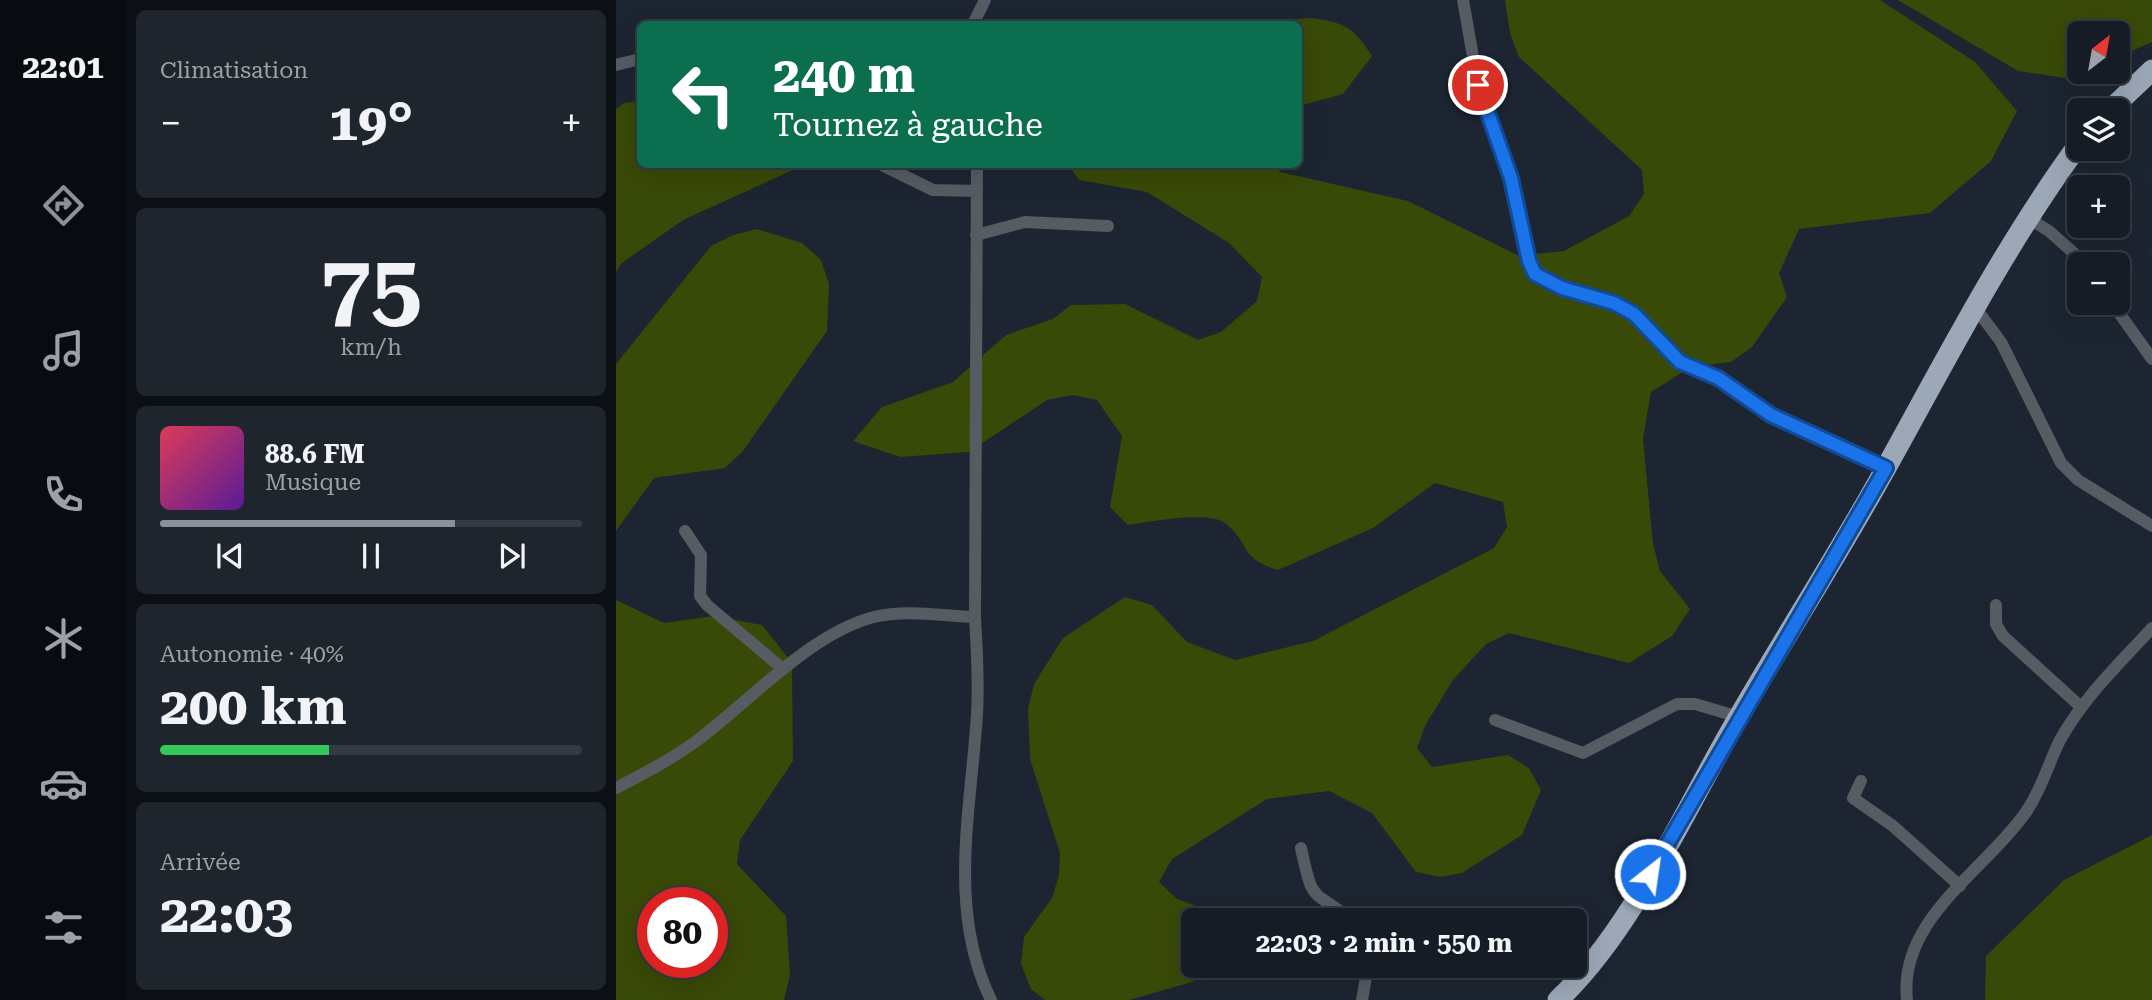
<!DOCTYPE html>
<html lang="fr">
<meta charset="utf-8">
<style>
:root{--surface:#151c25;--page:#1e252d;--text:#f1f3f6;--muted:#9da1a7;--line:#343a42;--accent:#8c9099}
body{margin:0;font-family:"Roboto Serif",serif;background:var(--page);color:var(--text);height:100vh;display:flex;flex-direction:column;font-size:26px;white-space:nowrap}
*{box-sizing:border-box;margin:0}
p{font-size:23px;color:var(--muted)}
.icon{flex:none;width:38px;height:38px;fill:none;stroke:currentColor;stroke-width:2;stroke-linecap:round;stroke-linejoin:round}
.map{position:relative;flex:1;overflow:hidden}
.side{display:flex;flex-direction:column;gap:10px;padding:10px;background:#0c0f14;width:490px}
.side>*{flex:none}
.top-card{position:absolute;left:21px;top:21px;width:665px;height:147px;border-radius:10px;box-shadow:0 7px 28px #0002,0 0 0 2px var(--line);background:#0b6e4f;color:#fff;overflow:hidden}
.needle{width:46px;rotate:31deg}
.tools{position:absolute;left:1451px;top:21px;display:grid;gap:14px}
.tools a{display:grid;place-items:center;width:63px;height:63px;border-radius:10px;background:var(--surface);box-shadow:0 7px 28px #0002,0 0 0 2px var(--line);font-size:35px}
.speed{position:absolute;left:21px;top:887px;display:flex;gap:14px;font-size:35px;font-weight:700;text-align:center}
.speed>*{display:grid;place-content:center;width:91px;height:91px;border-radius:50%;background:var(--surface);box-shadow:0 7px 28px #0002,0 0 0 2px var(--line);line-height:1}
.speed .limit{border:10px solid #d22;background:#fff;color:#111}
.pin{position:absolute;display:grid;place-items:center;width:60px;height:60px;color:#fff;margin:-30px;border:4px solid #fff;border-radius:50%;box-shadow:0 2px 7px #0007}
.me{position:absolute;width:77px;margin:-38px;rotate:30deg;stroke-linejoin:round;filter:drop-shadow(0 0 5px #0008)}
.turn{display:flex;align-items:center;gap:24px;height:147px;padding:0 21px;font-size:32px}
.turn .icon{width:91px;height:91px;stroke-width:2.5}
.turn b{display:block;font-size:49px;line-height:60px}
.big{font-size:52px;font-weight:700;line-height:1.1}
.side .widget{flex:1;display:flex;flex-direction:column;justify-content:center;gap:10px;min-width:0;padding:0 24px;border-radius:10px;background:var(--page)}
.side .dial{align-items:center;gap:0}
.dial b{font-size:91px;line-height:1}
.song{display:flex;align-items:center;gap:21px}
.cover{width:84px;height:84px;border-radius:10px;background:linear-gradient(135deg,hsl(350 70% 55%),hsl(270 70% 35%))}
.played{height:7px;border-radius:4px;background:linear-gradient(90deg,var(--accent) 70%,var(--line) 70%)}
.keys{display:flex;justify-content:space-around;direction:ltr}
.heat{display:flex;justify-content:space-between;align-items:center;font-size:38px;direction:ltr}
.charge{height:10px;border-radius:5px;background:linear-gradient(90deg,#34c759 40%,var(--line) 0)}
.trip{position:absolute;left:565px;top:908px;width:406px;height:70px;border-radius:10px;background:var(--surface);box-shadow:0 7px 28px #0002,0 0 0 2px var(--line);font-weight:700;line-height:70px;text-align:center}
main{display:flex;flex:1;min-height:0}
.tab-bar{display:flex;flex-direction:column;width:126px;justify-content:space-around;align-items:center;background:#080b0f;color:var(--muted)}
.tab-bar .icon{width:49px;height:49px}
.tab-bar .current{color:var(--accent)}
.tab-bar b{font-size:32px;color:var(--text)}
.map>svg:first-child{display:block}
.green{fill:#394907;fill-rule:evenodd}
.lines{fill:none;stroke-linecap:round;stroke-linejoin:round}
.street{stroke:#575b62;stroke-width:12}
.highway{stroke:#9ca8b7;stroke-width:21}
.route-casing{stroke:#114b97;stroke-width:18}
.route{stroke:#1a73e8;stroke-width:12}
</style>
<main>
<nav class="tab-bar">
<b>22:01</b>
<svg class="icon current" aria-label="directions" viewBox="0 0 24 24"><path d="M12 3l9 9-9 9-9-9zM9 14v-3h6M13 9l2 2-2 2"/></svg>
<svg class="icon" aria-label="music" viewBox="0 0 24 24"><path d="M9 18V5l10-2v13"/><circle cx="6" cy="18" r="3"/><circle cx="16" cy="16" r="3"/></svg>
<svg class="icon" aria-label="phone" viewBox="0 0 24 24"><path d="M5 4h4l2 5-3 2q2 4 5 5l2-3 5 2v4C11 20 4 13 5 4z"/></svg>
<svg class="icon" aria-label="climate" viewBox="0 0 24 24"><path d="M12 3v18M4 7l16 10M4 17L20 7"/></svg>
<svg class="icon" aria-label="car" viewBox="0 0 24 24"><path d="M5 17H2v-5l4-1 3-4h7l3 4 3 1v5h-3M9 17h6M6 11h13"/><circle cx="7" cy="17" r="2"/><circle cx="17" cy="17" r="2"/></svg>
<svg class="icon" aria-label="filters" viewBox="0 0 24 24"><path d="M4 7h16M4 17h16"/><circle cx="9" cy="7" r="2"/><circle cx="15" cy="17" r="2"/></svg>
</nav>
<section class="side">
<div class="widget"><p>Climatisation</p>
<div class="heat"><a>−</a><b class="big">19°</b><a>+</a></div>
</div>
<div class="widget dial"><b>75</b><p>km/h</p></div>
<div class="widget">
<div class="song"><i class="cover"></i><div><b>88.6 FM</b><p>Musique</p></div></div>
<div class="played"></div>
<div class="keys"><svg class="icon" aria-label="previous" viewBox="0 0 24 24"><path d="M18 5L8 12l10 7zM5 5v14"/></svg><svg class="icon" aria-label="pause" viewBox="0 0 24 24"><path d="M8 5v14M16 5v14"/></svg><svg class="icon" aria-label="next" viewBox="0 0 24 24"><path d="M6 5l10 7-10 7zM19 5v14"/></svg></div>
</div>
<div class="widget"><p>Autonomie · 40%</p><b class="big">200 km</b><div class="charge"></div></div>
<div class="widget"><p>Arrivée</p><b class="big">22:03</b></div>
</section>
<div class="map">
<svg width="1536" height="1000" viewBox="0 0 1536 1000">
<rect width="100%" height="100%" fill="#1c2531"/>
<path class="green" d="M889,0H1264L1359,62L1401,111L1375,161L1314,213L1183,229L1163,273L1171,297L1136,347L1115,362L1075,367L1035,392L1027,439L1037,544L1044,571L1074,609L1056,636L1013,663L893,633L870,644L837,680L810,724L801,748L816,767L892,755L913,768L925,790L906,835L846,873L824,877L800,872L756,813L713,791L651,799L556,859L543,882L561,899L618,920H578V966H605L576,982L513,1000H429L415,989L405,964L408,937L436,898L443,875L444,853L414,759L412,709L418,684L447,638L509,597L536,605L571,642L619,660L697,641L878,548L891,527L887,502L819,483L757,528L662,570C621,557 636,545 610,524C593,510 535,522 512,525L494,507L506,436L481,400L457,395L431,400L353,452L284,457L237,441L266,407L337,382L390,335L437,319L455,305L509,304L582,340L605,332L641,301L646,277L613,243L531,192L463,180L452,165H659L664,172L792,201L913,261L918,254L948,251L1013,216L1028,194L1026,170L903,57L894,33Z
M1282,0H1536V42L1502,57V33H1463L1465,72L1449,78L1402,71Z
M694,18C728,22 738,27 756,56L727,94L683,106L682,24H628Z
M24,101V164L188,165L67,220L6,263L0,272V109L8,103Z
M141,229L186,243L205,260L213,284L211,331L127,451L109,468L38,478L0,531V364L95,246L117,235Z
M0,600L48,623L98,616L146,625L176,663L177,761L124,840L121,864L170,916L174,975L168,1000H0ZM37,903H96V962H37Z
M1536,835V1000H1369L1370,956L1448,880Z"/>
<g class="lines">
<path class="street" d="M847,0L862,85L895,178L913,261L919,274L946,288L998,303L1018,315L1064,362L1102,378L1155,415L1270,468
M357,24L369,0
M0,65L24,59
M361,164L359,617C361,650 363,682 361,714C355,810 331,910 375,1000
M266,165L317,190L361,191
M1412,218L1433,231L1470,264
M360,235L409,222L492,226
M1496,303L1536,359
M1358,306L1385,342L1445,463L1462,480L1536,526
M69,531L85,555L84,596L91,605L167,669
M1380,605V624L1387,636L1465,707
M879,720L967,753L1061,704H1079L1123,717
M1245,781L1237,798L1277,826L1344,886
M0,788C27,774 54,760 79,742C131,704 194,633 258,617C290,609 327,616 359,617
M685,848C697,905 695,888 736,920
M746,1000L752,966
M1291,1000C1282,919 1370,870 1410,812C1426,789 1432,764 1444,740C1468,697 1503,664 1536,628"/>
<path class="highway" d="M1494,110L1536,70
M942,1000C1014,932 1064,820 1113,734C1164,644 1221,557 1271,466C1332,356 1389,245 1463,144"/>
</g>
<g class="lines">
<g class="route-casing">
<path id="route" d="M862,85L895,178L913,261L919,274L946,288L998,303L1018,314L1064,362L1102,378L1155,415L1270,468L1034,874"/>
</g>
<use href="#route" class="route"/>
</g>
</svg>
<div class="tools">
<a><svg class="needle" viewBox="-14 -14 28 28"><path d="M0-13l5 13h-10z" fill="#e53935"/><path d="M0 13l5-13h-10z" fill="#9da1a7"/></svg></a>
<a><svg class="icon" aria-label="layers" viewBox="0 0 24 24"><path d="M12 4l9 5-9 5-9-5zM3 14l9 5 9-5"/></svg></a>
<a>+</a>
<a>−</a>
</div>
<div class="speed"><div class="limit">80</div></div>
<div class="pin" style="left:862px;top:85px;background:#d93025"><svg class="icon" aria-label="arrive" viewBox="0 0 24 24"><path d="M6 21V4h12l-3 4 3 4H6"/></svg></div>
<svg class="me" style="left:1034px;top:874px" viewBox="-20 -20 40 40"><circle r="17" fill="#1a73e8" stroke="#fff" stroke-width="3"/><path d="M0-11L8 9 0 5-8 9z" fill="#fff"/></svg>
<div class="trip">22:03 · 2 min · 550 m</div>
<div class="top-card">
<div class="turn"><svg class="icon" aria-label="left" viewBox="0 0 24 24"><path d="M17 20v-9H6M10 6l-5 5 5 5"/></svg><div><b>240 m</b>Tournez à gauche</div></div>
</div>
</div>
</main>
